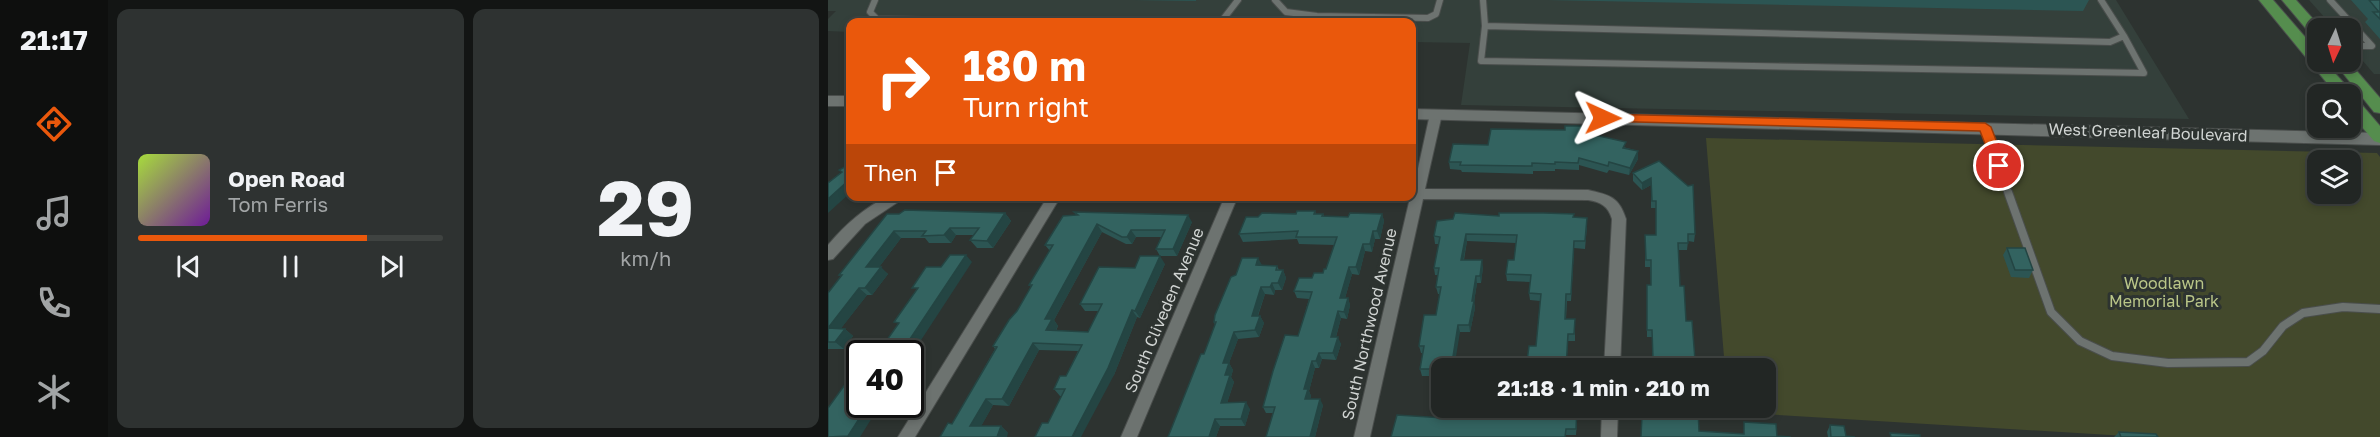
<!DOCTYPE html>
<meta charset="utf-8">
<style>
:root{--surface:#222624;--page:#2e3231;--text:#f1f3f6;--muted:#a2a5a6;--line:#3f4341;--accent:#ea580c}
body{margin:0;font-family:"Golos Text",sans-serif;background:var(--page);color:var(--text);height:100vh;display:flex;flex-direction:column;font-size:22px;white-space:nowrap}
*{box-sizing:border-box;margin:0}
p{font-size:20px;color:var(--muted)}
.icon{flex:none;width:33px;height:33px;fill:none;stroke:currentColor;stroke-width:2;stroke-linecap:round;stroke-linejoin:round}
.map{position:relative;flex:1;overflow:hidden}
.sheet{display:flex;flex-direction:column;gap:9px;padding:9px;background:#131514;width:720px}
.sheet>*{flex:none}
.guide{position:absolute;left:18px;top:18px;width:570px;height:183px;border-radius:12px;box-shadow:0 3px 9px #0003,0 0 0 2px var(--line);background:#ea580c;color:#fff;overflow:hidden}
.needle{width:39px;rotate:184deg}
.fabs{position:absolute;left:1479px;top:18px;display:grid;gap:12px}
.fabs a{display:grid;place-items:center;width:54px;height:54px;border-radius:12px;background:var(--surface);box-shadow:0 3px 9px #0003,0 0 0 2px var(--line);font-size:30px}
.speed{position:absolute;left:18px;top:340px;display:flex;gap:12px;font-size:30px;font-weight:700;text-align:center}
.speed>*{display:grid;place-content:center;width:78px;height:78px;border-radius:50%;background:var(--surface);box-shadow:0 3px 9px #0003,0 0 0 2px var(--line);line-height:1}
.speed .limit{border:3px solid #111;border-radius:9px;background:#fff;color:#111}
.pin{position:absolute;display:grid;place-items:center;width:51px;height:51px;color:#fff;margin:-26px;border:3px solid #fff;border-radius:50%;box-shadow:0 2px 6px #0007}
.me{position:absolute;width:66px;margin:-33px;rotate:91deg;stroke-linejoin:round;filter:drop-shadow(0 0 4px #0008)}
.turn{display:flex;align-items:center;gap:21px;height:126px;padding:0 18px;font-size:27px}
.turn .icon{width:78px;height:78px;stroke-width:2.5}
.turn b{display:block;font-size:42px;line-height:51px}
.then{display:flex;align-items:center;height:57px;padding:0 18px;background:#0003;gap:12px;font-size:22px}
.sheet .widget{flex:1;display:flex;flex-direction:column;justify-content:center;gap:9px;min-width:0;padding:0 21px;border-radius:12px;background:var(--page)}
.sheet .dial{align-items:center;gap:0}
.dial b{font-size:78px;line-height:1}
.song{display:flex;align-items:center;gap:18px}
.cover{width:72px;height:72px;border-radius:9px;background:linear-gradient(135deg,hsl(80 70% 55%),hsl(280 70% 35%))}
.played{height:6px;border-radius:3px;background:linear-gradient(90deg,var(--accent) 75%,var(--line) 75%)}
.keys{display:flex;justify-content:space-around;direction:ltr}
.sheet .tiles{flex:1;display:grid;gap:9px;grid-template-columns:repeat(2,1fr)}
.trip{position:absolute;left:603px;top:358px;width:345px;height:60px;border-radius:12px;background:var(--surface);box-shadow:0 3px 9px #0003,0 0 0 2px var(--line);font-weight:700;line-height:60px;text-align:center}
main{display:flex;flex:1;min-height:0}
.tab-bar{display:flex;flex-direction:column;width:108px;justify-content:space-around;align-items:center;background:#0e0f0e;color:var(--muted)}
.tab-bar .icon{width:42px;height:42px}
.tab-bar .active{color:var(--accent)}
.tab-bar b{font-size:27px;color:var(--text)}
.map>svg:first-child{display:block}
.built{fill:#34403b}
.green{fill:#43492c;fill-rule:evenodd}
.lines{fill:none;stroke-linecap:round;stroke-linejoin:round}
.lane-far1-casing{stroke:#4a4e4c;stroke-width:8}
.lane-casing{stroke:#4a4e4c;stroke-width:10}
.street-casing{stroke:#4a4e4c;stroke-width:2}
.secondary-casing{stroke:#4a4e4c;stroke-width:2}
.primary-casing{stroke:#4a4e4c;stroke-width:2}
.lane-far1{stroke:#6d7370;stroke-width:6}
.lane{stroke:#6d7370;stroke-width:8}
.street{fill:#6d7370;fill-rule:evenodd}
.secondary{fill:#6d7370;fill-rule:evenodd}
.primary{fill:#558d4e;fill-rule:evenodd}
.wall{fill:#2c5553}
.shaded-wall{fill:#244543}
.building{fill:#336360;stroke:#244543;stroke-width:1.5}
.route{fill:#ea580c;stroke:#983908;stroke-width:1.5}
.labels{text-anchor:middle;stroke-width:6;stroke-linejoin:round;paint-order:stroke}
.street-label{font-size:16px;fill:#d0d4d2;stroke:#2d3330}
.park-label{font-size:16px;fill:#bac688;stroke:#2d3330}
</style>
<main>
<nav class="tab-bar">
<b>21:17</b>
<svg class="icon active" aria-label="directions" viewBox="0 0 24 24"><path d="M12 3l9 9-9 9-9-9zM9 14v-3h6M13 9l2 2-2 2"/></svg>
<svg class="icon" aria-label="music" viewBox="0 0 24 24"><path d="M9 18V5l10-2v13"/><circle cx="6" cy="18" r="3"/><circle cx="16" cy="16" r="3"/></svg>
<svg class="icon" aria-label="phone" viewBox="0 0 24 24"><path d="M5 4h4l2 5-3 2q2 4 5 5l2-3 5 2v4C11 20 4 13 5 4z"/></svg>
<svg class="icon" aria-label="climate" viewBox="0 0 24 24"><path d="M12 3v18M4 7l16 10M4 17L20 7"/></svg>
</nav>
<section class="sheet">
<div class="tiles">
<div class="widget">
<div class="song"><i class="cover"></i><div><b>Open Road</b><p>Tom Ferris</p></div></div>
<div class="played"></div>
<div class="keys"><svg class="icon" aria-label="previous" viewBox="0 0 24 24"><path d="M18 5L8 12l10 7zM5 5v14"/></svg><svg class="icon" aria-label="pause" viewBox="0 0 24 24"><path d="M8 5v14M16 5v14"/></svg><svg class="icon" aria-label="next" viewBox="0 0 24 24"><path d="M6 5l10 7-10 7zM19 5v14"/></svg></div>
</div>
<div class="widget dial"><b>29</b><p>km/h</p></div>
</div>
</section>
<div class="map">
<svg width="1552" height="437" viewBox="0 0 1552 437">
<rect width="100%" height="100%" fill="#2d3330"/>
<path class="built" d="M0,0H1288L1361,119L633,105L642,43L584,42V22H22V32L0,31V19L8,11H0Z
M1481,0H1552V74H1546L1523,47L1522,28H1506Z"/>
<path class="green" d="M878,138L1549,153L1552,157V437H1315L901,412L900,408H938V369H897ZM1490,160H1522V194H1490Z"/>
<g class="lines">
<g class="lane-far1-casing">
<path id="lane-far1" d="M47,0L42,12L49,19L186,22
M447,0L458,12L489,16L600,18L608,14L612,0
M655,0L657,26L1282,42L1296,36L1273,0
M1502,0L1544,46H1522
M393,22L410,0
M657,26L653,61L1316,73L1296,36
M1157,127L1181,193"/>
</g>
<g class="lane-casing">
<path id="lane" d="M1180,192L1223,312L1252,341L1284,356L1340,363L1420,362L1435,351L1455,326L1475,313L1515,307L1552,309"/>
</g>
<g class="street-casing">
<path id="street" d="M608,110L614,114L597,189L760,190C782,195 791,197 798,219L792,369H776L784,219C780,206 773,202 760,200L595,199L542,437H526L582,198L579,196H584L602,114Z
M60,196H79L37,224L5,259L0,260V245C17,225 36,208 60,196Z
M220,196H233L87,437H70Z
M397,196H410L309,437H293Z
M774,408H790L789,437H773Z"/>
</g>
<g class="secondary-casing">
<path id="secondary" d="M0,96H22V106H0Z
M584,109L1552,133V145L584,119Z"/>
</g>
<g class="primary-casing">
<path id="primary" d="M1431,0H1445L1490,52V62H1497L1522,90L1524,94L1522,96L1508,94Z
M1454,0H1468L1493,28H1490V38L1485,37Z
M1506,62H1521L1552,98V113L1546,112Z
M1522,97L1528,98L1552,126V143L1546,141L1522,113Z"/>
</g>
<use href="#lane-far1" class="lane-far1"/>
<use href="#lane" class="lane"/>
<use href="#street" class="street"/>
<use href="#secondary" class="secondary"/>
<use href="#primary" class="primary"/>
</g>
<path class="wall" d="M306,0H368V1Z
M719,0H1261L1255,11Z
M1523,0H1552V39L1537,22L1540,19Z
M754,136L810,151V159L801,175L781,170L779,173L751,165V170L727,169V171H705V174L634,172L633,170L622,169L621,162L660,145Z
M831,161L867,234L866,242L860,241L859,250H850L852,286L858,321L867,360L872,369H820L821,359H824V337H819V285H823L822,267H817V242L828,235V208H823V185L814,190L805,181V173Z
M487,211L488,214H495L496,216L520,217L554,214L556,221L552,239H547L544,252L537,251L531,275L524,274L517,298H520L522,305L519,319L513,318L508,337L513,344L508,360L494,359L491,368H487L481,391L483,396L482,399L495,405L487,437H438L445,413H438L435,407L470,336L481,299L469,298L466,291L484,278L495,273L498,269L506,245L471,244L469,239L415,242L411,234L430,217Z
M246,212L364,222L349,256H332L328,249L333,237H308L304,244H298L274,232L226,320L230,326L228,331L260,332L270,311H257L252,304L307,268L337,264L312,318L309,317L286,375L220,423L234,396H232L226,389L238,376L250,351L211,350L181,406L165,405L153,426H173L180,433L124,424L167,349L165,346L189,311L203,287L201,285L222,251L217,245L248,215Z
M177,213L183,221L165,248H149L142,240L146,235H128L123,243H101L97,238H73L51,267L60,274L44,295H39L13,328L17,329L25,336L16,349H0V293L12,279L13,277L11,275L59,214Z
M671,216L745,217L759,225L757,249L746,248L743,301H739L738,319H747V341H740L708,346L712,301L702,300L701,293L702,282L679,281L678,274L686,260L688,243L639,241L636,260L655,267L653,283H649L646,302L647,308L642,332H632L614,369V376H594L592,369L595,353H593L591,346L608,315L612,294H610L608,287L610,275H607L606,268L611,244H607L606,236Z
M1179,248L1205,270L1201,278L1183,277L1175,255Z
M434,265L449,266L451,270H455L458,278L454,290H447L446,295L437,294L430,316H432L436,323L431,337L410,339L401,363L405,370L403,377L406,382L399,403L422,409L417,426H392L388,437L376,354L387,325L386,322Z
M717,408H750L748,435H738L616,418Z
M1002,425L1018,436L1027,437H1000L999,432Z
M1291,432L1330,437H1286Z"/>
<path class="shaded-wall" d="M810,151V159L801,175L802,168Z
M823,178V185L814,190V183Z
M22,179V193L0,213V199Z
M177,213L183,221L165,248L159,241Z
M554,214L556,221L552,239L549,231Z
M360,215L364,222L349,256L345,249Z
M269,224L274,232L226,320L230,326L224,337L218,330L217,319Z
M122,228L128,235L123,243L116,235Z
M303,230L308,237L304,244L299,237Z
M66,231L73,238L46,274L38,267Z
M545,231L547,239L544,252L542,244Z
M638,234L639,241L634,267L633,260Z
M746,241V248L743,301V294Z
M535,244L537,251L531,275L528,267Z
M138,255L144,262L82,357V354H72Z
M332,256L337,264L312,318L307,311Z
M430,258L434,265H428Z
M654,260L655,267L653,283L652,276Z
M53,267L60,274L44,295L37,288Z
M521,267L524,274L515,305L512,298Z
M455,270L458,278L454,290L450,283Z
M648,276L649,283L646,302L647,308L642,332L641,325Z
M444,283L447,290L446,295L442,287Z
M433,287L437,294L427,323L424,316Z
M31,288L39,295L8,335L0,328Z
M520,298L522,305L519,319L516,312Z
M304,310L309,317L286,375L253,437H245Z
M510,311L513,318L506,344L503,337Z
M432,316L436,323L431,337L427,330Z
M630,325L632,332L626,369H623Z
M17,329L25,336L16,349L7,342Z
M406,332L410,339L401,363L405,370L403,377L406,382L397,409L393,403L397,375L395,363Z
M510,337L513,344L508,360L505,353Z
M205,343L211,350L181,406L174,399Z
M491,353L494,359L491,368L488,361Z
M484,361L487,368L481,391L483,396L480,405L477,399L476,389Z
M158,399L165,405L150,432L142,426Z
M492,399L495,405L487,437H482Z
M418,402L422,409L417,426L413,419Z
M40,405H52L32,437H21L20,436Z
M387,419L392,426L388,437H381Z
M173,426L180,433L179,437H169Z"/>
<path class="building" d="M1541,0H1552V19L1545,12H1551Z
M737,126H754L753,136H771L798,142L795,148L810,151L802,168L781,162L780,166L751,158L750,163L727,162V164L704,163V166L632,165L633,162H621L625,144L660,145L663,129L737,130Z
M831,161L860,186L865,185L867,234H860V243H850L852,286H856L858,321H864L867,360H871L872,369H821V359H825L824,330H819V285H823V260H818L817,235H828V201H824L823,178L814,183L805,173Z
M22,164V179L0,199V183L14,172L11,170Z
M77,210L177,213L159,241L142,240L151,228H122L116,235L94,236L98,231H66L38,267H53L37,288H31L0,328V293L14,275H11L59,214H71Z
M469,211H487L486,214H495L494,216L520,217L522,213L554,214L549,231H545L542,244H535L528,267H521L512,298H520L516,312L510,311L503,337H510L505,353H491L488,361H484L476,389H480L477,399H492L482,437H438L447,407H435L445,371L457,335L470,336L484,292L466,291L471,278H484L486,273H495L496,269H498L509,237H468L470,231L411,234L418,217H430L434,213L468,214Z
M246,212L360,215L345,249H328L337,230H303L299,237H294L269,224L217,319H224L218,330L260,332L274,304H252L271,267L307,268L312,256H332L307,311L304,310L280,368L247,431L244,437H248H207L214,423H220L237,389H226L232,376H238L254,345L205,343L174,399H158L142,426H173L169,437H112L120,423L124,424L169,347L165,346L181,320L189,311L204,285H201L225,245H217L235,216L250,215Z
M627,213L671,216V213H716L746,214L745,217L759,218L757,241H746L743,294H738L737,319H747L746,334H740L738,369H698L701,346H708L713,294L701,293L703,275L678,274L680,260H686L689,235L638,234L633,260H654L652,276H648L644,301H646L641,325H630L623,369H592L596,346H591L596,315H608L613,287H608L611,268H606L612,237L606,236L609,221L625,219Z
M1179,248H1197L1205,270H1187Z
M122,255H138L72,354H49L71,323L66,322L90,288H84L98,267H113Z
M414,258H430L428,265L449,266L448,270H455L450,283H444L442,287H433L424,316H432L427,330L406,332L395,363H401L397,375H402L393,403L418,402L413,419H387L381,437H340L373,354H376L388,322H386L387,315L403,277L408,275Z
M0,328L17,329L7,342H0Z
M32,370V405H40L20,436L0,437V408L26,372H30Z
M618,408H749L748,429H738L737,437H563L569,415L616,418Z
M817,408H870L871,431L916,434V422L948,424L949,436L963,437H813L814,415H817Z
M1002,425L1016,426L1018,436L1027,437H1003Z
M1291,432L1328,434L1330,437H1293Z
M1062,433L1092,435V437H1063Z"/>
<path class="route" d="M775,114L1157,123L1163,127L1178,166L1176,169H1167L1152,131L771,121L769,118Z"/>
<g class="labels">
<g class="street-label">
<text transform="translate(1320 132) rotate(2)" y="6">West Greenleaf Boulevard</text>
<text transform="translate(336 310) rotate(-67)" y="6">South Cliveden Avenue</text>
<text transform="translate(541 324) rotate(-77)" y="6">South Northwood Avenue</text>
</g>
<g class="park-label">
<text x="1336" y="289">Woodlawn<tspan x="1336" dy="18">Memorial Park</tspan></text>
</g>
</g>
</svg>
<div class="fabs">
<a><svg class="needle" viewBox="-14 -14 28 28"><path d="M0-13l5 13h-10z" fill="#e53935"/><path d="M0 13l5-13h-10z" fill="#a2a5a6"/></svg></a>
<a><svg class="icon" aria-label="search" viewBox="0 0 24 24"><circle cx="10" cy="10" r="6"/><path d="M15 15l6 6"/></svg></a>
<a><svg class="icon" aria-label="layers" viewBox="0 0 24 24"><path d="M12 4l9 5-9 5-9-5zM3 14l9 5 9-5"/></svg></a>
</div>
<div class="speed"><div class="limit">40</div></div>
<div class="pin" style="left:1171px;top:166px;background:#d93025"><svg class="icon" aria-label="arrive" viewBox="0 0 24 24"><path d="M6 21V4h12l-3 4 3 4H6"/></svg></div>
<svg class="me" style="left:775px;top:118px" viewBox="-20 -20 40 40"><path d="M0-17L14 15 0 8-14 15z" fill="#ea580c" stroke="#fff" stroke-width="4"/></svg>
<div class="trip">21:18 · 1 min · 210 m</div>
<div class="guide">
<div class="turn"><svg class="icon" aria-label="right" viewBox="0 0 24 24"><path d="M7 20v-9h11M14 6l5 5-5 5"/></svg><div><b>180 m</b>Turn right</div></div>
<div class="then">Then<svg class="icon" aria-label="arrive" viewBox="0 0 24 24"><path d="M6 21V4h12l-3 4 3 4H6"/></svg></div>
</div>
</div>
</main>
